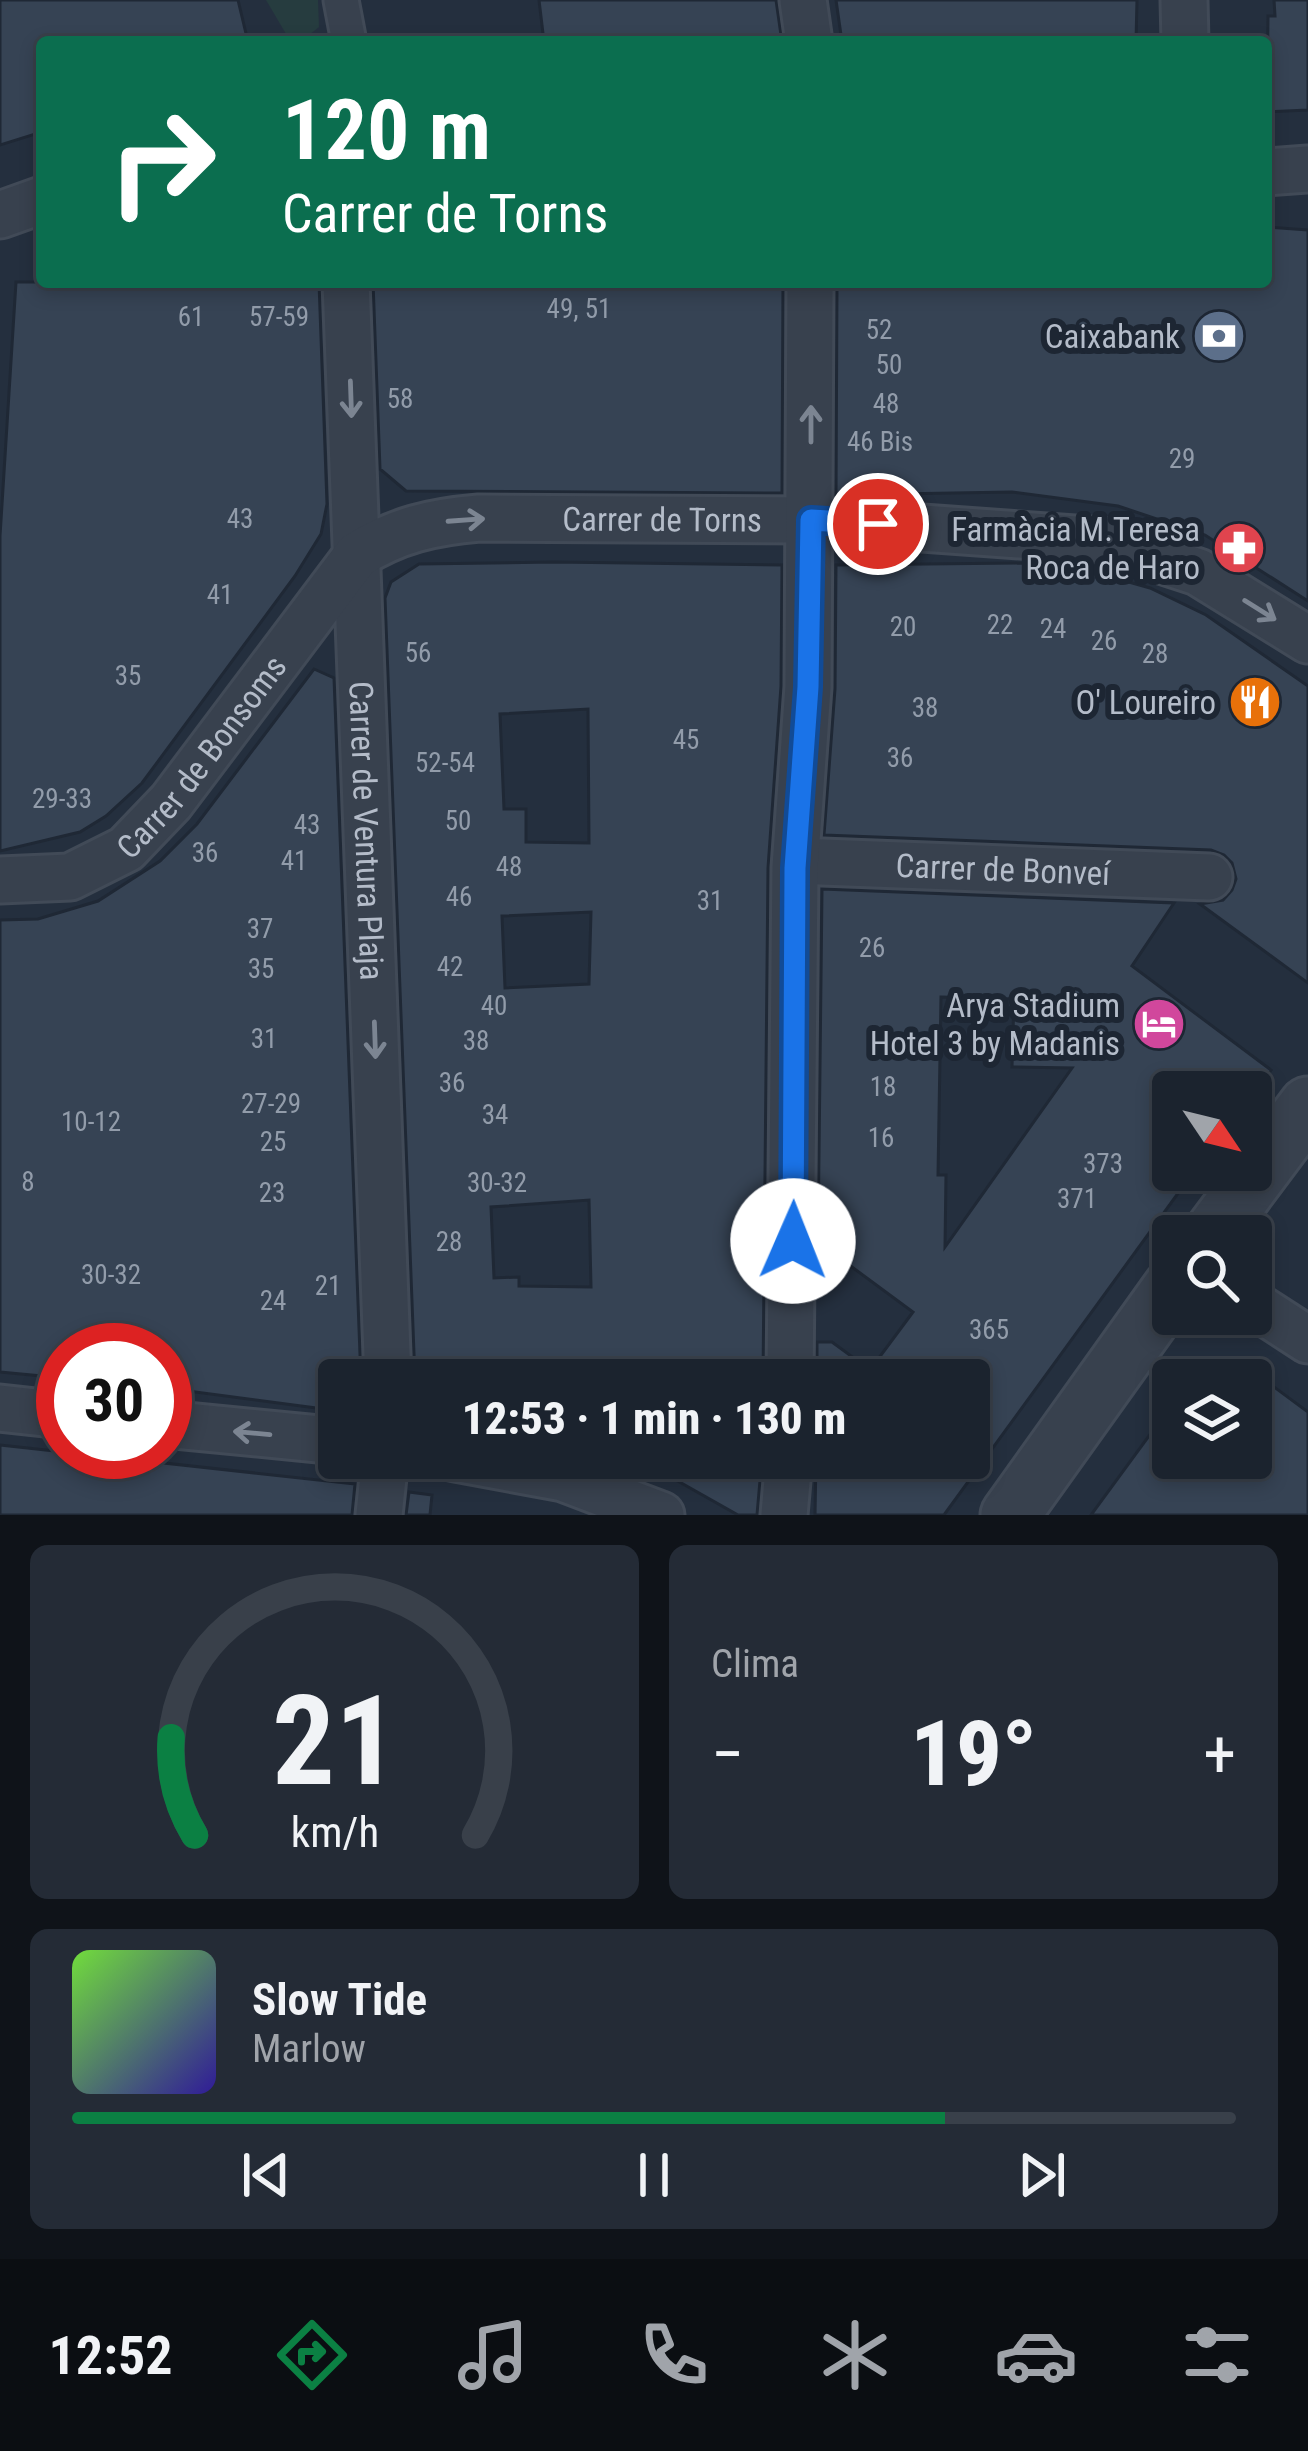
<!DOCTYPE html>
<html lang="es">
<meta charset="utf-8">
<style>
:root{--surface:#1b232e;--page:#242b36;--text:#f1f3f6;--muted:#a0a4aa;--line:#39404a;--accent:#0b8043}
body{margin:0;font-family:"Roboto Condensed",sans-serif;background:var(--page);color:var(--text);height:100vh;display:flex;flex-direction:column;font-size:45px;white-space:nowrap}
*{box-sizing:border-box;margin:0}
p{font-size:39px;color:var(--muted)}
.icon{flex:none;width:66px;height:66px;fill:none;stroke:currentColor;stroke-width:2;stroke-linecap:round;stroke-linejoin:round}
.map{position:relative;height:1515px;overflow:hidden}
.drawer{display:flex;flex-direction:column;gap:30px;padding:30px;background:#0f1319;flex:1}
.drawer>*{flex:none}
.banner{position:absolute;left:36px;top:36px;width:1236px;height:252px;border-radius:12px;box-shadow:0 6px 18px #0003,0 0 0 3px var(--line);background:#0b6e4f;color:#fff;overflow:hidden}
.needle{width:78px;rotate:125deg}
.tools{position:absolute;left:1152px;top:1071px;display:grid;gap:24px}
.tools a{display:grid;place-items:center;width:120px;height:120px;border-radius:12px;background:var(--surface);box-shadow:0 6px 18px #0003,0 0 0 3px var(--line);font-size:60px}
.speed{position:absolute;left:36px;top:1323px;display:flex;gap:24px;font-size:60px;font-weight:700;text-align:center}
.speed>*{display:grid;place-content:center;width:156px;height:156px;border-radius:50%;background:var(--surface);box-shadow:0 6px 18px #0003,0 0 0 3px var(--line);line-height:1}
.speed .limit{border:18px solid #d22;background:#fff;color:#111}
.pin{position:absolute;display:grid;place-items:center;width:102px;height:102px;color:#fff;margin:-51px;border:6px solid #fff;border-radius:50%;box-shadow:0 3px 12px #0007}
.me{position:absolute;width:132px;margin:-66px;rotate:1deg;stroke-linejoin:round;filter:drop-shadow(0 0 9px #0008)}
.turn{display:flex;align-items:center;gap:42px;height:252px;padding:0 48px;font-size:54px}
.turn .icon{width:156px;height:156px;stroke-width:2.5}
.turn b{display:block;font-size:84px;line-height:102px}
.big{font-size:90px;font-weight:800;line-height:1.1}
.drawer .widget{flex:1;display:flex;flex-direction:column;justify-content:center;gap:18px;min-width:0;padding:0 42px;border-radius:18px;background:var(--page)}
.drawer .dial{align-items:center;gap:0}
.dial svg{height:312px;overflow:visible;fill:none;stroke:var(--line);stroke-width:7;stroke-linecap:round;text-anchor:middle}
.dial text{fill:var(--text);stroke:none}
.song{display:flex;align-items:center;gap:36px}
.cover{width:144px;height:144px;border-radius:18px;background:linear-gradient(135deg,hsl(100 70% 55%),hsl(250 70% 35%))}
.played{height:12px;border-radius:6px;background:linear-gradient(90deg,var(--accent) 75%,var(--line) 75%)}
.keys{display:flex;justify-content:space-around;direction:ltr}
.heat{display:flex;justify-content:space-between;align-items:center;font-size:66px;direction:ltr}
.drawer .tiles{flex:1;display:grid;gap:30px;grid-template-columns:1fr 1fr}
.widget:last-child{grid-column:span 2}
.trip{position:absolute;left:318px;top:1359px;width:672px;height:120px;border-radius:12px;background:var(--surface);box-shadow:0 6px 18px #0003,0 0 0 3px var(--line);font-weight:800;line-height:120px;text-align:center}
.menu{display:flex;height:192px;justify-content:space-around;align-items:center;background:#0b0e12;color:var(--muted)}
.menu .icon{width:84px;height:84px}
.menu .active{color:var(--accent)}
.menu b{font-size:54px;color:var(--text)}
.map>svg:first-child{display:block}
.green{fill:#263c3f}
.building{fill:#364354;stroke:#1f2835;stroke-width:3;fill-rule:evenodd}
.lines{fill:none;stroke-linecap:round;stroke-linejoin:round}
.pedestrian-casing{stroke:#414a57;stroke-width:39}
.minor-casing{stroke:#414a57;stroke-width:51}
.tertiary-casing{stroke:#414a57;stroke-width:63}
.pedestrian{stroke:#38414e;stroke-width:33}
.minor{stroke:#38414e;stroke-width:45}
.tertiary{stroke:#38414e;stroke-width:57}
.oneway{stroke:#7c8592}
.route-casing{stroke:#114b97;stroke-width:30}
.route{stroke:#1a73e8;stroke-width:21}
.labels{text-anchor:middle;stroke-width:12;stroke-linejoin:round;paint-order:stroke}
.number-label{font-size:27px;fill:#929caa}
.poi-label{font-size:33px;fill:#b4bcc9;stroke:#1d2633;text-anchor:end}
.street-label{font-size:33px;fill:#b4bcc9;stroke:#1d2633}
</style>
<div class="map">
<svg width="1308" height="1515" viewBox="0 0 1308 1515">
<rect width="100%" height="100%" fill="#242f3e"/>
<path class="green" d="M266,0H318L319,27L309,35L289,39Z"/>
<path class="building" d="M0,0H238L248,42H42V132L0,145Z
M539,0H776L782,42H544Z
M836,0H1137L1136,42H842Z
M1274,0H1308V110L1267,112L1268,16H1275Z
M1266,227L1308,230V601L1205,535L1118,506L1012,492L836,495L837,282H1266Z
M16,282H319L327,504L321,534L295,576L142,783L106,816L80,832L0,851V536Z
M373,282H783L782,493L406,491L380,469Z
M553,562L782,565L781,686L768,868L763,1380H415L385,598L391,582L419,564ZM588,709L589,843L526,842V809H504L500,714ZM591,912L589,984L505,988L502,916ZM589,1200L591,1287L519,1286V1277L494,1278L491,1207Z
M1030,563L1097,573L1150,588L1206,615L1308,686V983L1200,904L1223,900L1232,890L1236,879L1232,863L1224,855L1211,850L824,835L835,689L836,565Z
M314,669L334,678L361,1380H339V1411L165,1388V1350H63V1378L0,1372V920L38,919L98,901L160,861L197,824Z
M822,889L1174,903L1132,966L1271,1070L1255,1092H1173V1170H1195L944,1515H815L816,1458H969V1380H817V1342H832L870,1370L913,1312L818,1242ZM941,997L1014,999L1012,1067L1072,1068L945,1247L946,1175H938Z
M1251,1370L1308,1412V1515H1091L1173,1403V1458H1251Z
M0,1445L355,1484L352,1515H0Z
M637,1458H762L757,1515H738Z
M409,1492L432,1495L430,1515H406Z"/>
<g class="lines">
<g class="pedestrian-casing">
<path id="pedestrian" d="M341,0L349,42"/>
</g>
<g class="minor-casing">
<g id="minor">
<path d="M803,0L809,42"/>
<path d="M1184,0L1185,42"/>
<path d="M1266,172L1308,169"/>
<path d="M0,215L42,200"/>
<path id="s1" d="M346,282L388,1380"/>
<path id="s2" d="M796,861L1209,877"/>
<path id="s3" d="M0,880L70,877L126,849L171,802L357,555C397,530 432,522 479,518L811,520L1103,541L1198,572L1308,640"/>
<path d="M1251,1303L1308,1340"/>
<path d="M790,1380L795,868L808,687L810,282"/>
<path d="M0,1408L63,1415"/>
<path d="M165,1424L339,1441"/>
<path d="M455,1458L563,1478L661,1515"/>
<path d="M379,1515L385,1458"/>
<path d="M784,1515L789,1458"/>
</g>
</g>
<g class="tertiary-casing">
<path id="tertiary" d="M1211,1236L1308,1106
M1010,1515L1173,1287"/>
</g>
<use href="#pedestrian" class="pedestrian"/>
<use href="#minor" class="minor"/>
<use href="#tertiary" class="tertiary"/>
</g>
<defs><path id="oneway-shaft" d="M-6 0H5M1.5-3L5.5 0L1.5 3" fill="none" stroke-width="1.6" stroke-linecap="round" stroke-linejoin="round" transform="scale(3)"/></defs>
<g class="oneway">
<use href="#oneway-shaft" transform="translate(351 399) rotate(88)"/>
<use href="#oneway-shaft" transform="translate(811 424) rotate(-90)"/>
<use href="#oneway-shaft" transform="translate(466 520) rotate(-4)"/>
<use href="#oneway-shaft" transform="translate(1260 610) rotate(32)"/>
<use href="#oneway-shaft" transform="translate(375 1040) rotate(88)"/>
<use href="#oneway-shaft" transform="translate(252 1433) rotate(-175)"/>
</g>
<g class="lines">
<g class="route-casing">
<path id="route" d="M793,1241L795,868L808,687L811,520L878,524"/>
</g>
<use href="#route" class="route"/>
</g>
<defs>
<g id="bank-disc" transform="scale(2.7)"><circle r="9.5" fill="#5c6f8a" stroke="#1d2633"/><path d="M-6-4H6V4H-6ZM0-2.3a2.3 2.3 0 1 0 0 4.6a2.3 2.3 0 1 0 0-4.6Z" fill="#fff"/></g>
<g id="pharmacy-disc" transform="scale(2.7)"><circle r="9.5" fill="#e0444e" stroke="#1d2633"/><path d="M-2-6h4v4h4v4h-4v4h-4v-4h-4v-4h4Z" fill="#fff"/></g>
<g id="restaurant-disc" transform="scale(2.7)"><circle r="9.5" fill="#e8710a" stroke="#1d2633"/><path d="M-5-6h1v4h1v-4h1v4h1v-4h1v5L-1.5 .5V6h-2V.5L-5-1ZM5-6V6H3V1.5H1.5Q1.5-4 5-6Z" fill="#fff"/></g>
<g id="hotel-disc" transform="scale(2.7)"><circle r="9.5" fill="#d1479c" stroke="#1d2633"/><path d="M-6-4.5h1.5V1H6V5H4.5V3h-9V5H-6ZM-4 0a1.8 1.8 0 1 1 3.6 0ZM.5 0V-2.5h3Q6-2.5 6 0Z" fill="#fff"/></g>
</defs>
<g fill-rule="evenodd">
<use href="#bank-disc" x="1219" y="336"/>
<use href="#pharmacy-disc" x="1239" y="548"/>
<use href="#restaurant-disc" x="1255" y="702"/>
<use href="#hotel-disc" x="1159" y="1024"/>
</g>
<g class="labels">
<g class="number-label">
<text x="579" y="318">49, 51</text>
<text x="191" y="326">61</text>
<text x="279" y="326">57-59</text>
<text x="879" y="339">52</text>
<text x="889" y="374">50</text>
<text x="400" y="408">58</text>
<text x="886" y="413">48</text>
<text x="880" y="451">46 Bis</text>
<text x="1182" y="468">29</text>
<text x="240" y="528">43</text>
<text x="220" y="604">41</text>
<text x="1000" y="634">22</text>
<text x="903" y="636">20</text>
<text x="1053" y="638">24</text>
<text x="1104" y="650">26</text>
<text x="418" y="662">56</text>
<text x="1155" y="663">28</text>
<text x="128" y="685">35</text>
<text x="925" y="717">38</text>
<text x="686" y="749">45</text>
<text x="900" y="767">36</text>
<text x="445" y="772">52-54</text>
<text x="62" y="808">29-33</text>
<text x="458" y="830">50</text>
<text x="307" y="834">43</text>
<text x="205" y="862">36</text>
<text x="294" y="870">41</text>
<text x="509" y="876">48</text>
<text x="459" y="906">46</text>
<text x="710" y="910">31</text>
<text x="260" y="938">37</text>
<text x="872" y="957">26</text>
<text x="450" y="976">42</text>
<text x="261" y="978">35</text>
<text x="494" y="1015">40</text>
<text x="264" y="1048">31</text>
<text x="476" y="1050">38</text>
<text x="452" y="1092">36</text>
<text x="883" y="1096">18</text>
<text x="271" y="1113">27-29</text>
<text x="495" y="1124">34</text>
<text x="91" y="1131">10-12</text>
<text x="881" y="1147">16</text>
<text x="273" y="1151">25</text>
<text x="1103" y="1173">373</text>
<text x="28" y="1191">8</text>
<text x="497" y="1192">30-32</text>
<text x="272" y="1202">23</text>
<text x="1077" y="1208">371</text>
<text x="449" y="1251">28</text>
<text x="111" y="1284">30-32</text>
<text x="328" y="1295">21</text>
<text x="273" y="1310">24</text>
<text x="989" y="1339">365</text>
</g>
<g class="poi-label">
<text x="1180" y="348">Caixabank</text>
<text x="1200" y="541">Farmàcia M.Teresa<tspan x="1200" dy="38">Roca de Haro</tspan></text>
<text x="1216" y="714">O' Loureiro</text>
<text x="1120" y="1017">Arya Stadium<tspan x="1120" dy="38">Hotel 3 by Madanis</tspan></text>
</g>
<g class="street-label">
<text dy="12" stroke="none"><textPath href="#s3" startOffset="819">Carrer de Torns</textPath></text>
<text dy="12" stroke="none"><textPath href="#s3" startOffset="252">Carrer de Bonsoms</textPath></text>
<text dy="12" stroke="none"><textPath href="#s1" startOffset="549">Carrer de Ventura Plaja</textPath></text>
<text dy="12" stroke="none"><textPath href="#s2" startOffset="207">Carrer de Bonveí</textPath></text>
</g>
</g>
</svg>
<div class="tools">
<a><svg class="needle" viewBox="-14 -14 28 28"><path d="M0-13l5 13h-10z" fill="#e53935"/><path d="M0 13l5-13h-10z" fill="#a0a4aa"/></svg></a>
<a><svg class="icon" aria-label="search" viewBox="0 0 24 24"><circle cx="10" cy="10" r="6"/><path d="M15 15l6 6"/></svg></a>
<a><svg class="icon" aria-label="layers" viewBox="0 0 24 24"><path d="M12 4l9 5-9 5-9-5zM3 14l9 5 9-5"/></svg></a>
</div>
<div class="speed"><div class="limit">30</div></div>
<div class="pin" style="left:878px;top:524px;background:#d93025"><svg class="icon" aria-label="arrive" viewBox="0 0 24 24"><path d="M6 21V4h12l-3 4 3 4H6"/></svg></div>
<svg class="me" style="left:793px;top:1241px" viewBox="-20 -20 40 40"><circle r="19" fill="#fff"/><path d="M0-13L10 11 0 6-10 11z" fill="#1a73e8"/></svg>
<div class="trip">12:53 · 1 min · 130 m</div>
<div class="banner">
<div class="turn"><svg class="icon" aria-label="right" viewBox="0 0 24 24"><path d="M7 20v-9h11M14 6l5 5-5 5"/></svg><div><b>120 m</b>Carrer de Torns</div></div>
</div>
</div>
<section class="drawer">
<div class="tiles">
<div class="widget dial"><svg viewBox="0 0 100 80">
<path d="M14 69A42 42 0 1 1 86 69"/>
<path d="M14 69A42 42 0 0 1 8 44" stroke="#0b8043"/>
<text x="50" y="56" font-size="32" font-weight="700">21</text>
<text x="50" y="72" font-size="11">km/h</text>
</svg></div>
<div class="widget"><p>Clima</p>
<div class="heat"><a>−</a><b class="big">19°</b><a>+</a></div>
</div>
<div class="widget">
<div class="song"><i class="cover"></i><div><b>Slow Tide</b><p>Marlow</p></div></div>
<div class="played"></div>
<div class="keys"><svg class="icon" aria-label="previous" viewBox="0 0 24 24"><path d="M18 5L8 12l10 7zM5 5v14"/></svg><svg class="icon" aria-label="pause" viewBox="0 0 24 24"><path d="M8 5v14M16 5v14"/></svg><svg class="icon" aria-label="next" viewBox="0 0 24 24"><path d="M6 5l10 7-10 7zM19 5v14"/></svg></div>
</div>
</div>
</section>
<nav class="menu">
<b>12:52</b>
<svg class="icon active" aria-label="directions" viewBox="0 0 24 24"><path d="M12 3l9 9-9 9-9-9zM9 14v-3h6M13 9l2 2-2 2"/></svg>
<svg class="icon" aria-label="music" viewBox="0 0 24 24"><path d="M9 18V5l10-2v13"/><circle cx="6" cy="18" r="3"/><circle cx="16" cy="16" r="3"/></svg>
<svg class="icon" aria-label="phone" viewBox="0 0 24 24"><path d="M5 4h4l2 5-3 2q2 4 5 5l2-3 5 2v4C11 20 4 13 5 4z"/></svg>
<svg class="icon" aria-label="climate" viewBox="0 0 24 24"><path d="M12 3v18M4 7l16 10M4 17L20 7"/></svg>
<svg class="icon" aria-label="car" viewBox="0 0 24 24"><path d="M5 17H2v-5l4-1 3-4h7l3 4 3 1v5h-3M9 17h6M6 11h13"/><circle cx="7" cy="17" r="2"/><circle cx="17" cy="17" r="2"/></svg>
<svg class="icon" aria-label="filters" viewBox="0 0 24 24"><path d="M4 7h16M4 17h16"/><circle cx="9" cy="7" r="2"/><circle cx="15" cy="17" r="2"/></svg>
</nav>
